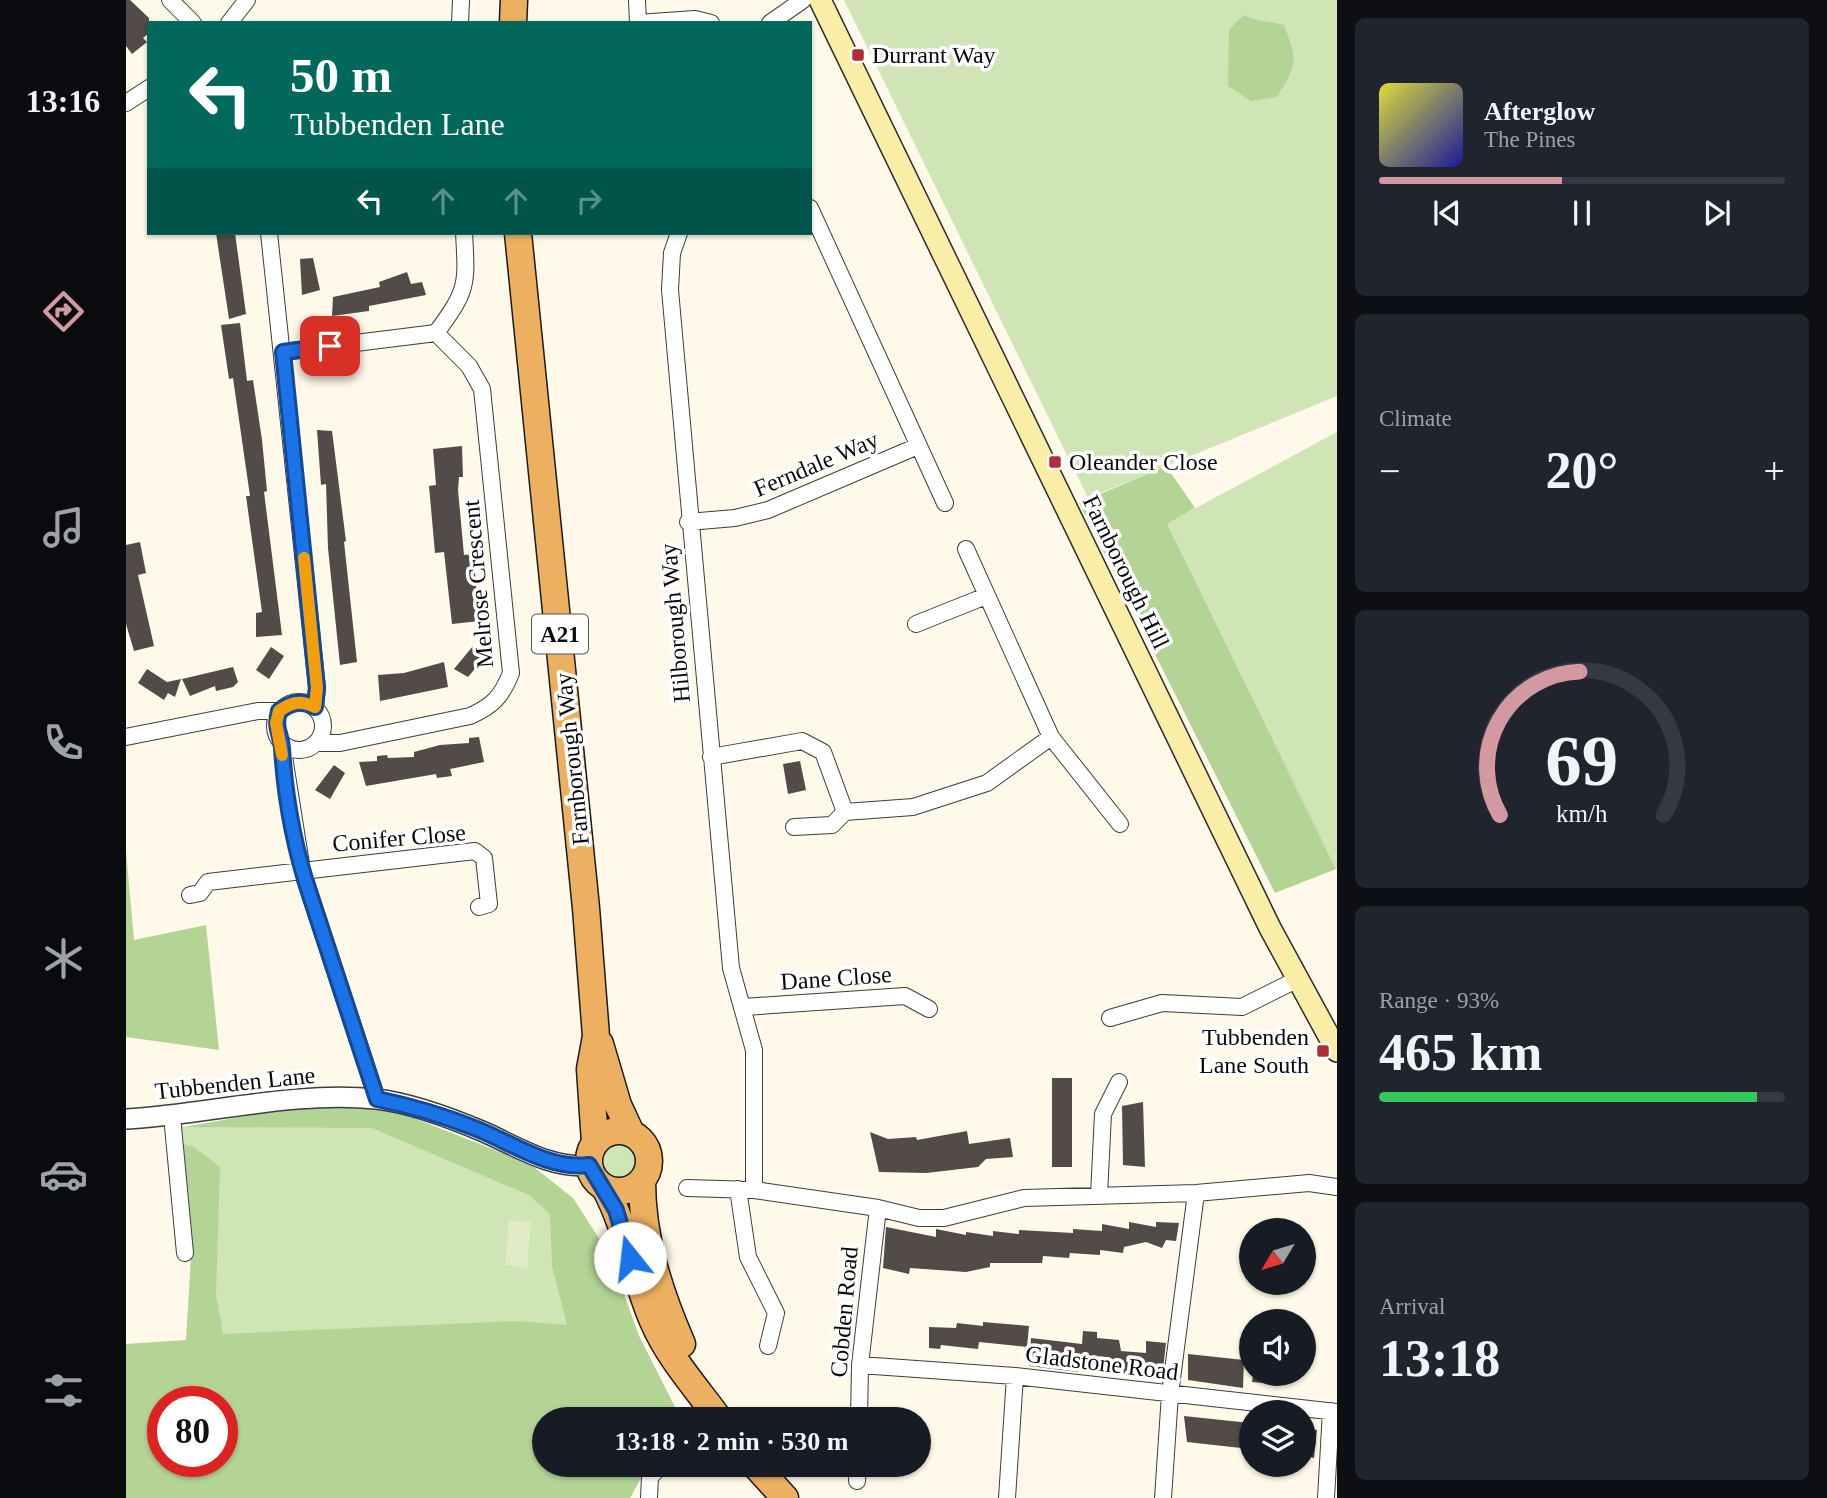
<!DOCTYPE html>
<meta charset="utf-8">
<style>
:root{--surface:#171b24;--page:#20242c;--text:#f1f3f6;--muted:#9ea1a6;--line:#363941;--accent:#d499a0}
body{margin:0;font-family:Georgia,serif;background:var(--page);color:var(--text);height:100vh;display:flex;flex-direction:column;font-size:26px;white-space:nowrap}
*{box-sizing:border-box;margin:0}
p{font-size:23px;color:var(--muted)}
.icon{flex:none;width:38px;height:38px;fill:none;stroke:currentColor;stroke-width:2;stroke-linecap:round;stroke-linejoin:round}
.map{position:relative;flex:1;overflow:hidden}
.sheet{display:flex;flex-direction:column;gap:18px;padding:18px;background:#0d0f14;width:490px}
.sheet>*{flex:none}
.hud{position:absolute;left:21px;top:21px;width:665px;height:214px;border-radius:0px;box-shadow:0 2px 5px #0004;background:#00695c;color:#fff;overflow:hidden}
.needle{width:46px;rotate:232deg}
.buttons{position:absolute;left:1113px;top:1218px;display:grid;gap:14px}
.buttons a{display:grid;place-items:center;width:77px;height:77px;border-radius:50%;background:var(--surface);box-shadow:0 2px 5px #0004;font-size:35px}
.speed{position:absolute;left:21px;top:1386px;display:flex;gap:14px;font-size:35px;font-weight:700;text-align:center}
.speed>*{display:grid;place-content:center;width:91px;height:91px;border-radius:50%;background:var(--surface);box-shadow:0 2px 5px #0004;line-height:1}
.speed .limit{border:10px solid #d22;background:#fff;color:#111}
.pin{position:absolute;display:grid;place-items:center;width:60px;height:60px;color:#fff;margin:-30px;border-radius:14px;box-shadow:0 4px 10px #0006}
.me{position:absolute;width:77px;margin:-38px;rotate:344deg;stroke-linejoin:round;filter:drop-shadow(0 0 5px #0008)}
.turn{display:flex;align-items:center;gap:24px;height:147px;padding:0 28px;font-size:32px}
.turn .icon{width:91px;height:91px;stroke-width:2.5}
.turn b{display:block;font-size:49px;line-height:60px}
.lanes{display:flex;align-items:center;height:66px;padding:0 28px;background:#0003;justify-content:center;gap:35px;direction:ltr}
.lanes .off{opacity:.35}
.big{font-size:52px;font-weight:600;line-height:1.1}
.sheet .tile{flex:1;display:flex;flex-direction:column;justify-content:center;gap:10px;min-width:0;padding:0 24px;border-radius:10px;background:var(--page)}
.sheet .dial{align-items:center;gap:0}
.dial svg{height:182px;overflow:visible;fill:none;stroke:var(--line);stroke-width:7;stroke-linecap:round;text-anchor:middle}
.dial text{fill:var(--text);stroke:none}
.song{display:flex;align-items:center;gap:21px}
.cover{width:84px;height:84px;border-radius:10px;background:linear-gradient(135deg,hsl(60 70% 55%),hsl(240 70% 35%))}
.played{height:7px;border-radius:4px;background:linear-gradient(90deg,var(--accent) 45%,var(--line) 45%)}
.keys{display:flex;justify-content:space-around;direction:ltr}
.heat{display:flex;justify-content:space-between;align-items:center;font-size:38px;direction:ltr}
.charge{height:10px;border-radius:5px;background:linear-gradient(90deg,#34c759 93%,var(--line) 0)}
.trip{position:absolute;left:406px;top:1407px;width:399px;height:70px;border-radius:35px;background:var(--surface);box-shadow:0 2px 5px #0004;font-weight:600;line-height:70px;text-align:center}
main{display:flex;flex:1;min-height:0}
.dock{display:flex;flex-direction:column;width:126px;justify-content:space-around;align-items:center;background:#090b0e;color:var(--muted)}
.dock .icon{width:49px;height:49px}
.dock .current{color:var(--accent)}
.dock b{font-size:32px;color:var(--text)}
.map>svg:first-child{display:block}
.green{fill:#cfe5b5;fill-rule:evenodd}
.forest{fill:#b4d496;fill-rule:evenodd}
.pitch{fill:#e1ecc6}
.building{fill:#524b47}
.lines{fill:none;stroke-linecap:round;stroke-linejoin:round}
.minor-casing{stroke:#3d3d3d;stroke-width:18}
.tertiary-casing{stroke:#3d3d3d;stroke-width:22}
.secondary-casing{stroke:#2c2c2c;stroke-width:24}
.trunk-casing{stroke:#1b1b1b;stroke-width:29}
.minor{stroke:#fff;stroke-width:16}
.tertiary{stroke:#fff;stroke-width:19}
.secondary{stroke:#faeea7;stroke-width:21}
.trunk{stroke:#edb060;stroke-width:26}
.route-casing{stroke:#114b97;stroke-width:18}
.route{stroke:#1a73e8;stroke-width:12}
.slow{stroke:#f59e0b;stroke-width:12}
.poi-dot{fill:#b02c37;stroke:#fff;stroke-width:2.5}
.labels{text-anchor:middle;stroke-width:7;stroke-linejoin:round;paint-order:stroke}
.shield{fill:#fff;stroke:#545454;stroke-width:2}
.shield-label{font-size:23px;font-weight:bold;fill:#0a0a0a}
.poi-label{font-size:24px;fill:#0a0a0a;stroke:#fff;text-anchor:start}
.street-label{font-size:24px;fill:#0a0a0a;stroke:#fff}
</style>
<main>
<nav class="dock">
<b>13:16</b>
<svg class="icon current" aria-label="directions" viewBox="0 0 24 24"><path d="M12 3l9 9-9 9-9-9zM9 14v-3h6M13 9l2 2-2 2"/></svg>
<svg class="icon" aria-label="music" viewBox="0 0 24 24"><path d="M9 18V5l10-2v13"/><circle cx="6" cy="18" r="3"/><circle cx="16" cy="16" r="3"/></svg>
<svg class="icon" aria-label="phone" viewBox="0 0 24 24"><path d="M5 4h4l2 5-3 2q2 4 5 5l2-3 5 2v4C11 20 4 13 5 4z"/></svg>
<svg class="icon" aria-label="climate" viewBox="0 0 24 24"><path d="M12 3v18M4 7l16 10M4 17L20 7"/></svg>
<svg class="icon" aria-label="car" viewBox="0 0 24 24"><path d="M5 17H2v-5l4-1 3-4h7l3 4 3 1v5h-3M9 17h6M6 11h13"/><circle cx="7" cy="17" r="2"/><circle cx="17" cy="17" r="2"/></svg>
<svg class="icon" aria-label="filters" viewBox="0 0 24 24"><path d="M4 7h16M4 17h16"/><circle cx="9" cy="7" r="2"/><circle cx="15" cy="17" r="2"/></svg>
</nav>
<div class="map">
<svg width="1211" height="1498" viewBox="0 0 1211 1498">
<rect width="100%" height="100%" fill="#fef9e8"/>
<path class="green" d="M718,0H1211V396L962,498Z
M1211,432V868L1210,869L1040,524Z
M199,1102L270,1111L311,1128L447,1198L484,1256L513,1336L555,1419H418V1465H522L504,1498H0L60,1340L65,1259L53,1125L58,1127ZM37,1402H96V1461H37Z
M472 1161a21 21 0 1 1 42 0a21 21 0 1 1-42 0Z"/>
<path class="forest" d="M1118,15C1129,22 1145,21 1158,25C1172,61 1171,65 1151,97L1125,101L1102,86L1103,29Z
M1040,466L1069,508L1041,524L1210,869L1149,893L953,503Z
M0,851L8,940L80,925L93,1050L0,1037Z
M199,1102L270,1111L404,1164L447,1198L484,1256L513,1336L555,1419H418V1465H522L504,1498H0V1344L60,1340L65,1259L53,1143L68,1147L94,1167L90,1295L97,1334L390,1321L441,1325L426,1266L424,1214L403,1195L246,1128L58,1127ZM37,1402H96V1461H37Z"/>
<path class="pitch" d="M383,1220L405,1222L401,1268L379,1265Z"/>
<path class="building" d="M0,0H4L23,18V33L17,38L21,42L6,54L0,46Z
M90,233H109L120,314L103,319Z
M187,258L194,290L176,295L174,259Z
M281,272L285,284L296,282L300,295L243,306V311L206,316L207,297L254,287L253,282Z
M114,323L121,381L127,380L136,440L141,491L138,492L156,635L130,637V613L136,612L120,496H124L107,378L103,379L95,325Z
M191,430L206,431L220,541L218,542L231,662L214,665L202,548L200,484L195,485Z
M336,446L337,477H333L332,490L338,555L347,554L354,621L326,624L318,552L309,553L303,486L310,485L307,449Z
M14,542L20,573L12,575L28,646L8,651L0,624V545Z
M347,646L359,657L342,677L328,669Z
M145,647L158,656L143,679L130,670Z
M318,662L322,687L254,701L252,675L278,673Z
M107,667L112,682L107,687L90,691L89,686L64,696L56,679Z
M21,669L41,682L55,679L49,697L42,693L38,700L12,683Z
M353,737L358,762L324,769L326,776L311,778L310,774L240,786L233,762L251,761V756L261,755L262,758L288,757V752L314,745L343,743V738Z
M674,761L680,790L662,794L657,764Z
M208,765L219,773L204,799L189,790Z
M926,1078H946V1167H926Z
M1017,1102L1019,1167L997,1165L996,1106Z
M841,1131L843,1144L884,1138L887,1157L860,1159L852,1167L800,1173L753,1172L744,1132L762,1139L790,1137L791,1140Z
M1003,1222L1030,1227V1222L1053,1223L1050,1241L1040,1240L1036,1248L1020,1242L998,1247L997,1253L974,1250V1255L944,1253L943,1258L917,1256L916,1263H864V1267L840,1272L784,1268L783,1274L757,1268L760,1227L810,1237V1229L840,1235V1232L867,1236V1231L893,1234V1230L947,1233V1229L976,1231V1224L1003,1229Z
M857,1322L903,1326L901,1347L853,1342L852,1349L815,1345L814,1349L803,1348V1327L830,1328L831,1323L857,1326Z
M957,1331L971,1332V1338L993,1340L995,1351L1020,1353V1341L1040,1343L1036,1378L952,1368V1372L903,1366L905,1338L956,1344Z
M1062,1354L1118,1360L1117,1388L1062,1380Z
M1127,1374H1161L1160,1385L1126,1382Z
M1058,1416L1124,1423V1449L1061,1442Z
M1178,1429L1191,1430L1188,1458L1178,1456Z"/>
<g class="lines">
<g class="minor-casing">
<path id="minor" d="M44,0L67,23
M511,0L512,23
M103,23L121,0
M334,23L335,0
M512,23L569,19L585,23
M644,23L677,0
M0,103L23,88
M684,208L819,503
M143,233L191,688L189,707
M553,233L546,253L544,290L605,968L628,1050V1190
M310,333C342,290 341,285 338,233
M157,352L310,333
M562,522L609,518L642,510L792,446
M840,549L925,737L994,824
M790,624L860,596
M149 726a24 24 0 1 1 48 0a24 24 0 1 1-48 0Z
M0,737L132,711H153
M192,743H214L344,716C367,706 376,696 385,673L356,389L343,366L310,333
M156,744L176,870L251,1099
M585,757L676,741L697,752L719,812L787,807L861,783L925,737
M668,827L706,825L719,812
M64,895L74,893L82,882L349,851L358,858L363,904L353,907
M618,1007L779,996L803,1009
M984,1018L1036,1003L1116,1007L1172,979
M46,1116L59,1253
M561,1188L628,1190L752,1208L793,1218H818L898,1198L1070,1193L1183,1183L1211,1187
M612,1189L622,1257L650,1313L642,1346
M973,1195L977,1114L993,1082
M734,1365L889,1376L1211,1412
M733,1419L734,1365L752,1208
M731,1481L732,1465
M523,1498L524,1477L536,1465
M881,1498L889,1376
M1037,1498L1044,1394L1070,1193
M1200,1498L1205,1411"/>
</g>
<g class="tertiary-casing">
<path id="tertiary" d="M0,1119C84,1114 166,1091 250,1099C286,1103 325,1118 358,1132C390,1146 427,1170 463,1165"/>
</g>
<g class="secondary-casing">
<path id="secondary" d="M694,0L1144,928L1211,1051"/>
</g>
<g class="trunk-casing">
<path id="trunk" d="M387,23L388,0
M392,233L460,908L470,1036L464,1069L469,1143
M474,1044L492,1105L505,1133
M463 1161a30 30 0 1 1 60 0a30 30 0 1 1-60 0Z
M516,1181C516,1238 533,1291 556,1344
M479,1188C501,1229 508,1277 527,1321C543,1358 569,1386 593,1419
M629,1465L659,1498"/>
</g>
<use href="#minor" class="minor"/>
<use href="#tertiary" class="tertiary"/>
<use href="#secondary" class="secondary"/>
<use href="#trunk" class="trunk"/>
</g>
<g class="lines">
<g class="route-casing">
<path id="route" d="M204,346L157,352L191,688L189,707C174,700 166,702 153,711C148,730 155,733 156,748C159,797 169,850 184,895L251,1099C285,1106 319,1116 351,1129C386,1143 424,1170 463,1165L490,1210L504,1258"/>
</g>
<use href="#route" class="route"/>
<path class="slow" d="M156,755L150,723L153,711C166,702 174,700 189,707L191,688L178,558"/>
</g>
<g class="poi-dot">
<rect x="725" y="48" width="14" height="14" rx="3.5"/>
<rect x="922" y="455" width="14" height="14" rx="3.5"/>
<rect x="1190" y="1044" width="14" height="14" rx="3.5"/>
</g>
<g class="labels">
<rect class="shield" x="406" y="614.5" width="56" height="39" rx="5"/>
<g class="shield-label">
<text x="434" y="642">A21</text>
</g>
<g class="poi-label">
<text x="746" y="63">Durrant Way</text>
<text x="943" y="470">Oleander Close</text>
<text x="1183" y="1045" text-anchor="end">Tubbenden<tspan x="1183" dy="28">Lane South</tspan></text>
</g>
<g class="street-label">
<text transform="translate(690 464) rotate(-23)" y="8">Ferndale Way</text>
<text transform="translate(1000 572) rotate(64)" y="8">Farnborough Hill</text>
<text transform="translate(352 584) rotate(-95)" y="8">Melrose Crescent</text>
<text transform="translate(549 623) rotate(-95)" y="8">Hilborough Way</text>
<text transform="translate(446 759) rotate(-96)" y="8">Farnborough Way</text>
<text transform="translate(273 838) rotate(-5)" y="8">Conifer Close</text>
<text transform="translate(710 978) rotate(-4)" y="8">Dane Close</text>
<text transform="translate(109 1083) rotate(-6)" y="8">Tubbenden Lane</text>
<text transform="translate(718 1312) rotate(-85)" y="8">Cobden Road</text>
<text transform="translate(976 1363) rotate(7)" y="8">Gladstone Road</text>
</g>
</g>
</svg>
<div class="buttons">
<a><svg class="needle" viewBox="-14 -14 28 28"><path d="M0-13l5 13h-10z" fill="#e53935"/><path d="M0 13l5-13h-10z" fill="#9ea1a6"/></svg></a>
<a><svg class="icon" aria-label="sound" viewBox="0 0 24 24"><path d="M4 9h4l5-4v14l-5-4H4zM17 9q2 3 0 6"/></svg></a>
<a><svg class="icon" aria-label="layers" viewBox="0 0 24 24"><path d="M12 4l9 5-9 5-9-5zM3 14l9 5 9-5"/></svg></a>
</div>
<div class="speed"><div class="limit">80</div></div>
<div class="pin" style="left:204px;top:346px;background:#d93025"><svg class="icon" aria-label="arrive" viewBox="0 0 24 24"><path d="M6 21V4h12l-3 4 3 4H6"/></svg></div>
<svg class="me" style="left:504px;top:1258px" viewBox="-20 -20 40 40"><circle r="19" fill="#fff"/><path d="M0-13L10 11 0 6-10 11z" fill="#1a73e8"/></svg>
<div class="trip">13:18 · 2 min · 530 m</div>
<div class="hud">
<div class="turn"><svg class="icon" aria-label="left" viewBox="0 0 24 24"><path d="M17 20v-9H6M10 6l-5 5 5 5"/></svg><div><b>50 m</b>Tubbenden Lane</div></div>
<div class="lanes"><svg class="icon" aria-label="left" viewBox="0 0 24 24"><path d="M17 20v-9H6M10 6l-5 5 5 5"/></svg><svg class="icon off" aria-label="ahead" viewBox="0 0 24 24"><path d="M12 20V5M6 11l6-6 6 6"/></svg><svg class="icon off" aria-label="ahead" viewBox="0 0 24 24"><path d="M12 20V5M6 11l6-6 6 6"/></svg><svg class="icon off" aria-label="right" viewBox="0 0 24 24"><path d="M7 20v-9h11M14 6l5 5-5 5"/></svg></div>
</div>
</div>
<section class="sheet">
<div class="tile">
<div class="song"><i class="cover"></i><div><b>Afterglow</b><p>The Pines</p></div></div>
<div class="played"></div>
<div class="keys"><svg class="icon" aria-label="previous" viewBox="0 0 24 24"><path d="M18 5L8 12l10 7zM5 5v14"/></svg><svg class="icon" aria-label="pause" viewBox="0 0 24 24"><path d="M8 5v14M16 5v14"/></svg><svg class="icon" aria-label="next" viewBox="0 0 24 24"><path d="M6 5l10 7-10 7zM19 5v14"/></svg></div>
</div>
<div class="tile"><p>Climate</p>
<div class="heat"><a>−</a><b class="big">20°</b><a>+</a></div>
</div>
<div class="tile dial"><svg viewBox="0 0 100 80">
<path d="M14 69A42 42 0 1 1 86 69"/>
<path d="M14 69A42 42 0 0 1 49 6" stroke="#d499a0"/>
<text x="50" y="56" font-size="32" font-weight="700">69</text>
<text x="50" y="72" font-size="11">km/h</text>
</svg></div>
<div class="tile"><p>Range · 93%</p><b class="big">465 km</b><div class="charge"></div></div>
<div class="tile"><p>Arrival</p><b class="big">13:18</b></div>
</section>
</main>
